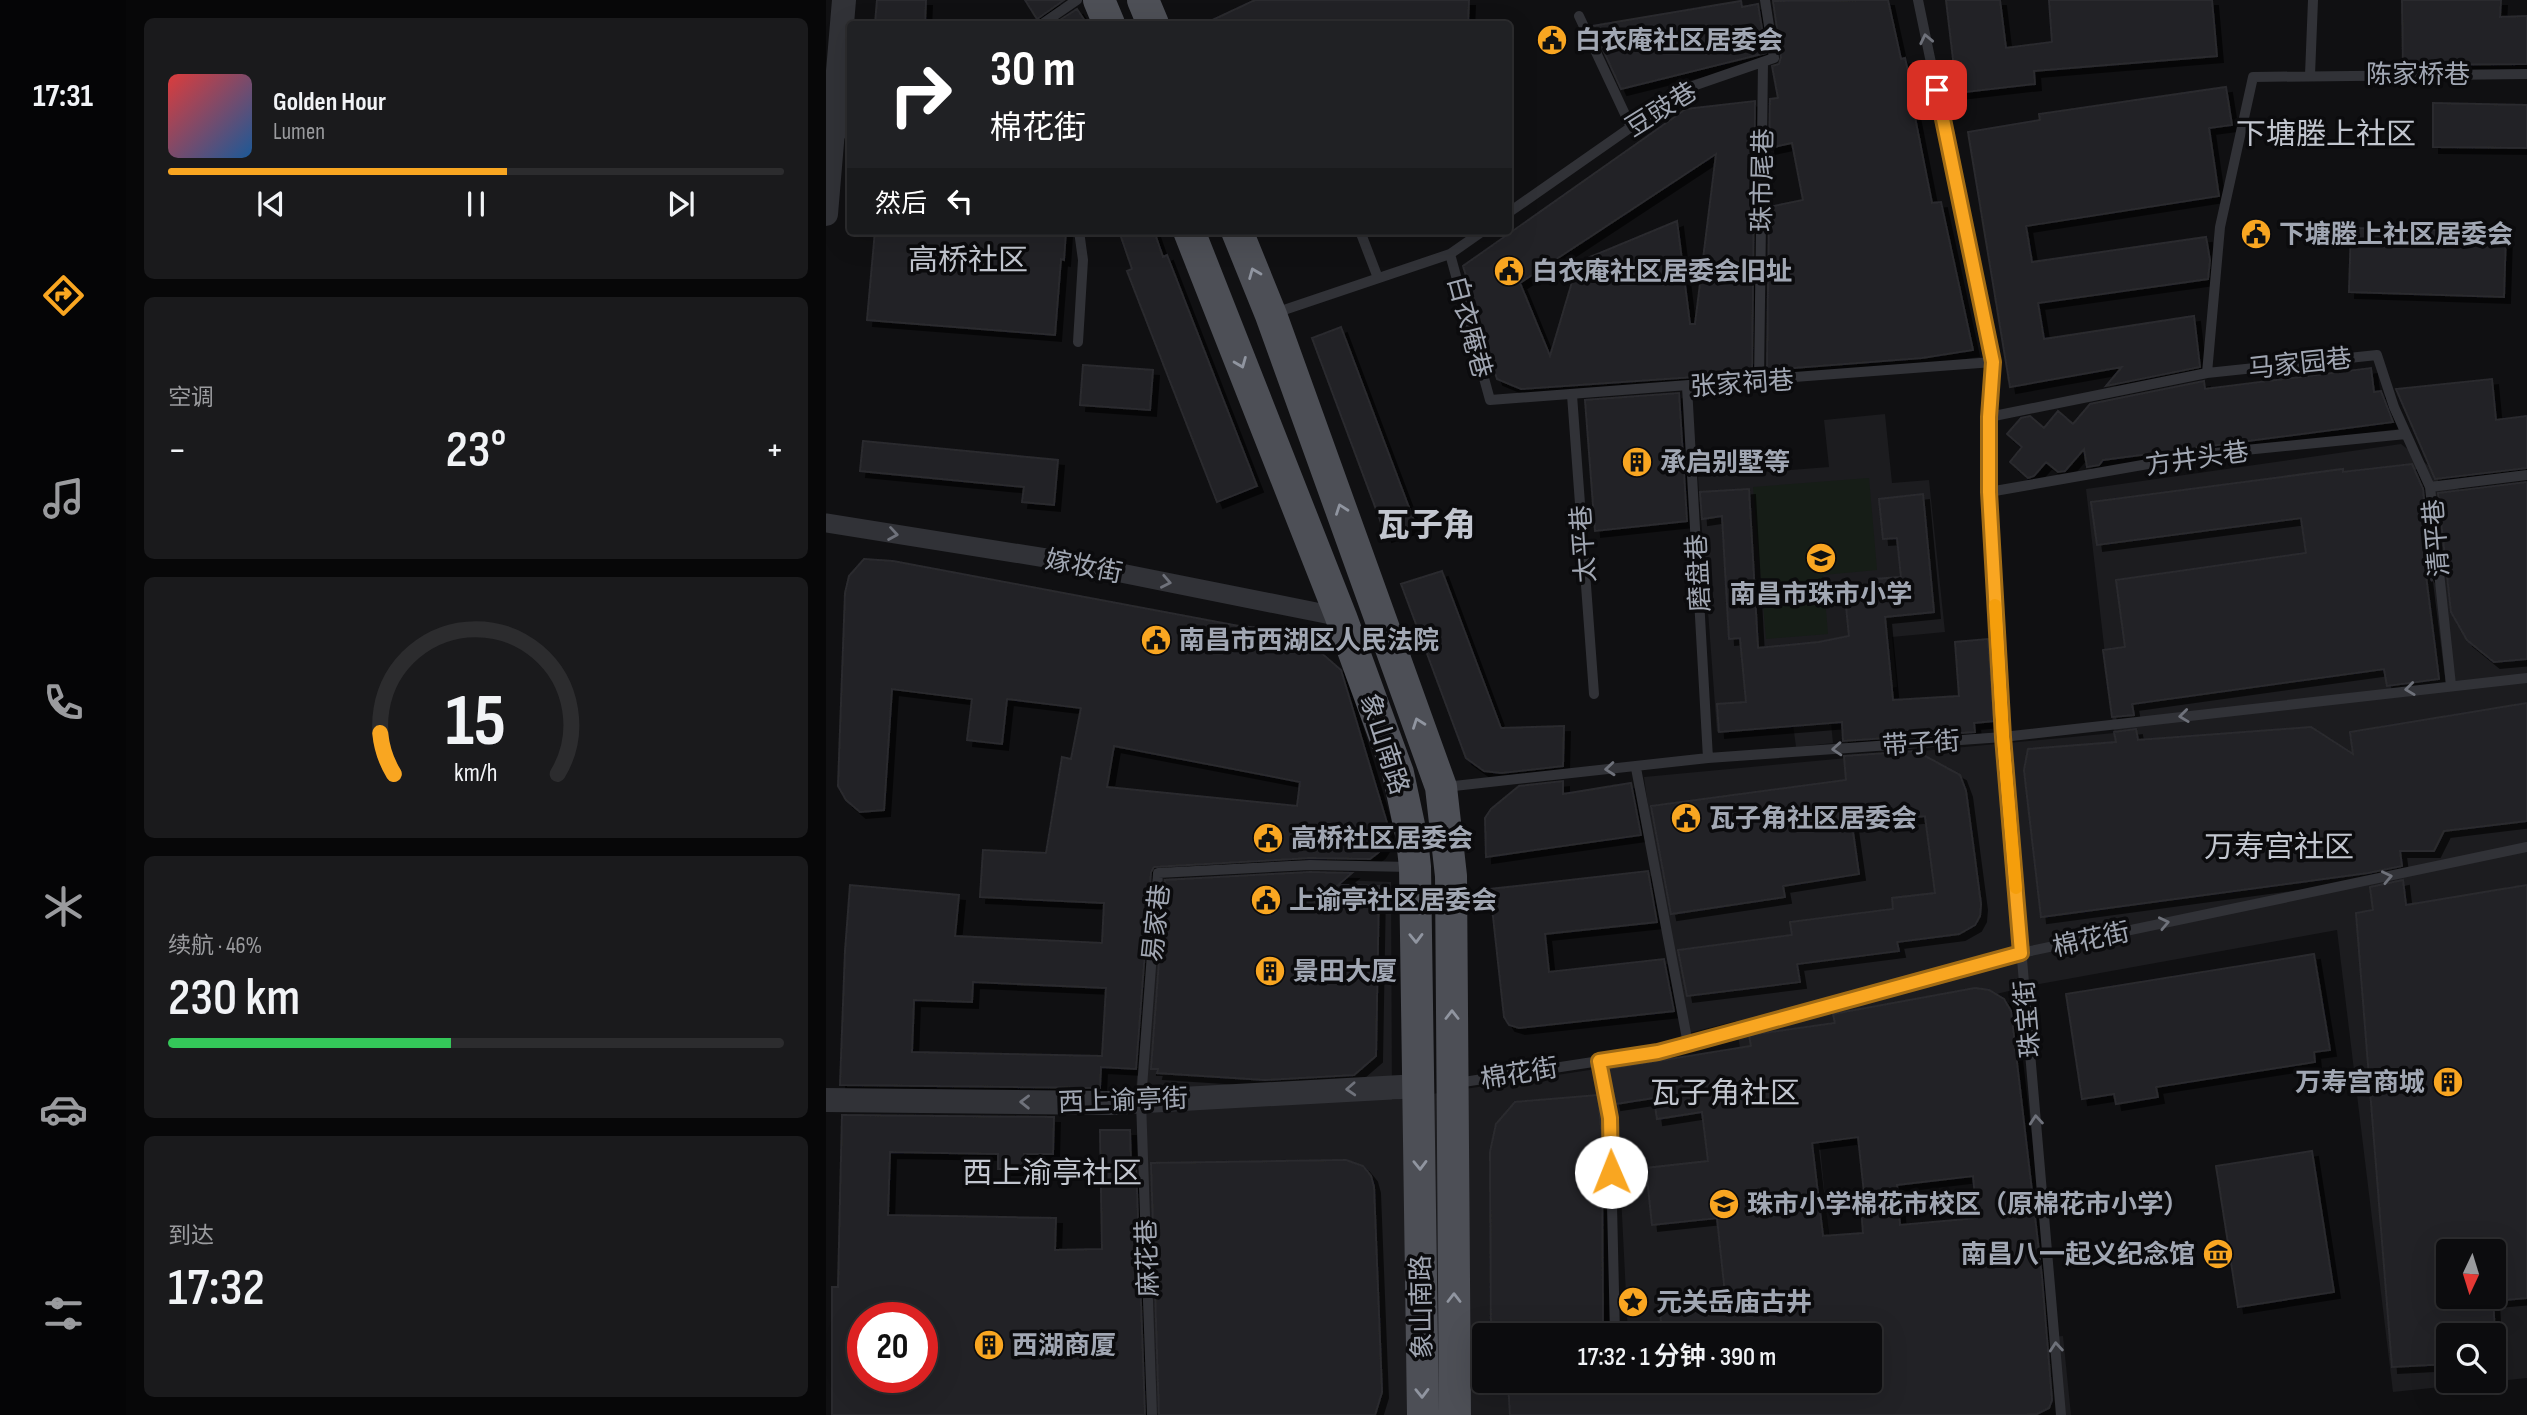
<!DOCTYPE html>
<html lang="zh">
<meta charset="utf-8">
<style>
:root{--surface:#0c0c0e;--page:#1a1a1c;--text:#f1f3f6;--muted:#9a9b9e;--line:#2c2c2e;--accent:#f9a621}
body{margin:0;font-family:"Sofia Sans Condensed","Noto Sans SC",sans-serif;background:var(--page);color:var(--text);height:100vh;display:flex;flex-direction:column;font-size:26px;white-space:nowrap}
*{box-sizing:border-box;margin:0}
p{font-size:23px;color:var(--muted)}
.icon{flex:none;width:38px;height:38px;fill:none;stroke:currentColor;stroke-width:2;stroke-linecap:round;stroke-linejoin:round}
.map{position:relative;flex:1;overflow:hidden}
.drawer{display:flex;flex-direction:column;gap:18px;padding:18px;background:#070708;width:700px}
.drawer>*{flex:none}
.hud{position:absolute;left:21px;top:21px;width:665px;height:214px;border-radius:7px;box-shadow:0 7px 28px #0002,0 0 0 2px var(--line);background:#202124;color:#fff;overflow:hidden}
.needle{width:46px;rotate:184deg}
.fabs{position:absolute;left:1610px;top:1239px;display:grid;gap:14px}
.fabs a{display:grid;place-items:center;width:70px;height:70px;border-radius:7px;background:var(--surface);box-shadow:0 7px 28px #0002,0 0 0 2px var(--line);font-size:35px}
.speed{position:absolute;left:21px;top:1302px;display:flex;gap:14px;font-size:35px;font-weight:700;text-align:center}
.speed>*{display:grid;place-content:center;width:91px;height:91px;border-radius:50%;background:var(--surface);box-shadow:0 7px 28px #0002,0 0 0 2px var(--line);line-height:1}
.speed .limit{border:10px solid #d22;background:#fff;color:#111}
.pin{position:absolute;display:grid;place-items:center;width:60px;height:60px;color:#fff;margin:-30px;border-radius:14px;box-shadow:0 4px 10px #0006}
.me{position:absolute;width:77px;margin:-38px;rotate:359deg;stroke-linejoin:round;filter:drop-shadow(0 0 5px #0008)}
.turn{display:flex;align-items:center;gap:24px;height:147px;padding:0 28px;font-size:32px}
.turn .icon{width:91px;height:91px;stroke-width:2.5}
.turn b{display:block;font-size:49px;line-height:60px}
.then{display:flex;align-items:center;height:66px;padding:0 28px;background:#0003;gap:14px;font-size:26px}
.big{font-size:52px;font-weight:600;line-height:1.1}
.drawer .tile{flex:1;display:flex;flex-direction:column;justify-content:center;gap:10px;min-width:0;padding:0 24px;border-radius:10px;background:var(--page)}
.drawer .dial{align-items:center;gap:0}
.dial svg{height:182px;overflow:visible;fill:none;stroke:var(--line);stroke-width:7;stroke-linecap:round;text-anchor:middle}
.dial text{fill:var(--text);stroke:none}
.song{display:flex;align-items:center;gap:21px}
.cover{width:84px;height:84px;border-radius:10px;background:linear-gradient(135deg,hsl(0 70% 55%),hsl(210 70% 35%))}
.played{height:7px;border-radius:4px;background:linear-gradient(90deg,var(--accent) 55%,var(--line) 55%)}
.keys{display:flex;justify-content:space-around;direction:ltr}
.heat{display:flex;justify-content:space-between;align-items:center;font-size:38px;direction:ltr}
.charge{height:10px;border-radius:5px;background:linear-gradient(90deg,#34c759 46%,var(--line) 0)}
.trip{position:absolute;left:646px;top:1323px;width:410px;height:70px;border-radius:7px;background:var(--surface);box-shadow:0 7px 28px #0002,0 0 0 2px var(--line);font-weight:600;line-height:70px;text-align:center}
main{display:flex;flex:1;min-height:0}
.tab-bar{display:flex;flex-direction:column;width:126px;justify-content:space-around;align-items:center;background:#050506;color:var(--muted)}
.tab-bar .icon{width:49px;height:49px}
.tab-bar .current{color:var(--accent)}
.tab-bar b{font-size:32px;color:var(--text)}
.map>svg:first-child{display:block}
.built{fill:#1c1c1f;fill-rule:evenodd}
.green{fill:#161d17}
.building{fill:#232326;stroke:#2a2a2e;stroke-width:2;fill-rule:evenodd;filter:url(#shadow)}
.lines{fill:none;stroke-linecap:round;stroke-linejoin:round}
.service{stroke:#313237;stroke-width:10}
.minor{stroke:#313237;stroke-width:19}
.tertiary{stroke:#313237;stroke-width:24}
.primary{stroke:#4d4f56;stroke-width:32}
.oneway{stroke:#6f727b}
.oneway2{stroke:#9095a0}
.route-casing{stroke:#a26c15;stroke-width:18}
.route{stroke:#f9a621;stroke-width:12}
.slow{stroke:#f59e0b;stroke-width:12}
.labels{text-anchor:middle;stroke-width:7;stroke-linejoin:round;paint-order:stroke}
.poi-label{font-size:26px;font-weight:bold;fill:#a1a7b3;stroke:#0b0b0d;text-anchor:start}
.street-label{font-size:26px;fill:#a1a7b3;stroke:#0b0b0d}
.quarter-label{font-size:30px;fill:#c2c6cf;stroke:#0b0b0d}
.district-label{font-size:33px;font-weight:bold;fill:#c2c6cf;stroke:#0b0b0d}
</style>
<main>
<nav class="tab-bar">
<b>17:31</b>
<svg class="icon current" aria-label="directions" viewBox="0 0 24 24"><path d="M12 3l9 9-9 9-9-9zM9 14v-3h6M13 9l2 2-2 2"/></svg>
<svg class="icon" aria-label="music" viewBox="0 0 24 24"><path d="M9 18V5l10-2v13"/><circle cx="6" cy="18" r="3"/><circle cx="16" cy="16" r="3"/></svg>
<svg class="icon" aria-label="phone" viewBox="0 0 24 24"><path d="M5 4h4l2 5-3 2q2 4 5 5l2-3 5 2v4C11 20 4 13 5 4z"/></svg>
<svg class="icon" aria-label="climate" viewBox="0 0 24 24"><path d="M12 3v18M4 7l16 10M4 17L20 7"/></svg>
<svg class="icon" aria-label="car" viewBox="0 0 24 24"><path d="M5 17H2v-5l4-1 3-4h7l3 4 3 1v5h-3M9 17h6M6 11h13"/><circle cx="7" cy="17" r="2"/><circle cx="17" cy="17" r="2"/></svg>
<svg class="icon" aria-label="filters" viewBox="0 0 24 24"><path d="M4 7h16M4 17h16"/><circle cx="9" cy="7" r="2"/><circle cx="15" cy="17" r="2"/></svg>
</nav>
<section class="drawer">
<div class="tile">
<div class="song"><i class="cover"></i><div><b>Golden Hour</b><p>Lumen</p></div></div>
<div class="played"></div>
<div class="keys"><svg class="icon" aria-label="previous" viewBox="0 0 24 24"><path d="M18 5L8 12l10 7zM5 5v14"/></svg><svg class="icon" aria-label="pause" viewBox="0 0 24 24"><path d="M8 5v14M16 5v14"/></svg><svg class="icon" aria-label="next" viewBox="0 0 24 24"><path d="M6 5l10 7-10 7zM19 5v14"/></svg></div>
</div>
<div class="tile"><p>空调</p>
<div class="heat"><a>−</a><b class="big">23°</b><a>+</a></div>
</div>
<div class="tile dial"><svg viewBox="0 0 100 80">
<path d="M14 69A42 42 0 1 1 86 69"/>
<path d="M14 69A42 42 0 0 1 8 51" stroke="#f9a621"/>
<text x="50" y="56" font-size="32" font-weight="700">15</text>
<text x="50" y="72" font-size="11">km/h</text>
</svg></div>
<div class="tile"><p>续航 · 46%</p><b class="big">230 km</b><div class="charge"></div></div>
<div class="tile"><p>到达</p><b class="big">17:32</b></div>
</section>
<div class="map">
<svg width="1701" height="1415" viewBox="0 0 1701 1415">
<defs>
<filter id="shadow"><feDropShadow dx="6" dy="6" stdDeviation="0" flood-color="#0009"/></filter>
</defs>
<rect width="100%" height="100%" fill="#101012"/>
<path class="built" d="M1059,414L1066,483L1103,480L1119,632L1066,637L1071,687L1002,693L1007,743L970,747L967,724L891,732L872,477L1003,467L998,420Z
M1575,444L1701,543V1378L1567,1392L1511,930L1208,985L915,1055L910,1021L859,1034L837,917L818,777L1288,733L1260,489ZM1622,1251H1668V1297H1622ZM1622,1335H1668V1381H1622Z
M416,876L565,882L566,1100L770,1069L780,1117L781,1147L712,1148L715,1335H658V1381H1043V1353L1237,1336L1245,1415H322L310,1092L325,879Z
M905,1049L915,1117L990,1105L1008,1291L907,1298L910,1335H802L791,1115L786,1104L781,1069Z"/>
<path class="green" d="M1043,478L1051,570L997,575L1002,634L940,639L927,487Z"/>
<path class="building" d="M51,0H100L99,24H49Z
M199,0H238L211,19Z
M429,0H643L642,24H378Z
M1062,0L1075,59L1079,58L1090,106L1087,107L1106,203L1115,202L1147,350L1096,358L941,370L943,207L977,200L966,143L943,148L944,99L952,98L946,66L953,64L955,57L947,1Z
M1120,0H1174L1180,48L1226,42L1223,0H1386L1391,56L1208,71L1209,84L1131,93Z
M1576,0H1675L1674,17L1701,16V64L1577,65Z
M915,1L916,7L932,4L940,53L795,89L766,26Z
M251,9L261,24H228Z
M1400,87L1406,125L1383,128L1393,196L1200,226L1206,262L1380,237L1384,260L1382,279L1212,303L1218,339L1368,316L1374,367L1280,386L1296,367L1184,387L1142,132L1214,120L1213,114Z
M929,101L926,373L695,389L671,379L637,266L860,109ZM890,154L869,324H864L851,221L752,262L724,356L694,283Z
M1607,103L1701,105V148L1607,147Z
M1525,228L1680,232L1678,297L1523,292Z
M49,231H240L238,260L235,259L229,335L41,320Z
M293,231H328L337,257L341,255L431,486L391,502L301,271L306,269Z
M515,327L590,526L560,536L486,338Z
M257,365L327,370L324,410L254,405Z
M1545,368L1548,392L1555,391L1567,422L1277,460L1273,465L1261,467L1258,449L1239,471L1232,472L1220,462L1208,476L1202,478L1184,462L1196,447L1181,434L1195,418L1204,416L1218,428L1232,411L1247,424L1264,404L1378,381L1379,389Z
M1666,379L1670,420L1701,416V468L1609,479L1570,389Z
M853,393L861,521L769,531L759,400Z
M37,441L232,460L228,505L196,502L198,487L34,471Z
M1586,464L1597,489L1606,581L1599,568L1613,679L1561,686L1558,669L1306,704L1308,715L1286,717L1277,650L1299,647L1290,580L1480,553L1475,518L1271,545L1265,502L1517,469V472Z
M1701,482V659L1668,662L1641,640L1625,612L1612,493Z
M923,489L932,648L993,642L1023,636L1019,596L1050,594L1048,579L1075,577L1071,538L1057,539L1053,499L1097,494L1108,612L1059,617L1067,700L1133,696L1129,642L1162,639L1168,721L1148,723L1149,732L1017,741L1016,722L893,732L891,704L920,702L914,638L903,639L896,516L876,519L874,492Z
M38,559L67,561L413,626L470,631L515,670L562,826L561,840L553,852L544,859L484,858L328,867L325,872L310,1069L275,1067L274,1088L14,1085L19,951L24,885L133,895L129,936L276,943L278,903L154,897L157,850L220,853L236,757L245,759L255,708L181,699L176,744L141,740L146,699L66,689L58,810L34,812L20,800L12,786L19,593L23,576ZM288,746L474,782L471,806L281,787ZM147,982L280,988L276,1056L86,1052L88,1000L146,1002Z
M616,571L675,728L738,726L737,766L675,773L658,771L640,758L575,584Z
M1701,703V821L1618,831L1608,851H1574L1576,866L1542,873L1215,917L1198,770L1202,749L1290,742L1288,732L1310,729L1312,740L1485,727L1527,754L1524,732Z
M1090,751L1134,775L1140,791L1155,904L1154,916L1149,925L1133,934L1071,942L1073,951L971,964L974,982L861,996L852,950L966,935L964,922L1067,909L1066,898L1109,893L1099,816L1026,825L1033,874L957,886L959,897L845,914L825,806L1020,780L1018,756Z
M737,781V794L805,783L815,835L660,857L659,818L665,809L693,786Z
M822,871L831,922L719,934L723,972L838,959L848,1011L693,1028L683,1025L678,1017L664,889Z
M484,872L526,873L512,885L553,886L550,1056L528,1075L439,1080L331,1073L332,1069H325L339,880Z
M1577,880L1580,905L1701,885V1298L1668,1301V1251H1622V1297H1667L1669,1335H1622V1364L1566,1367L1530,913L1547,910L1544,887Z
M1488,954L1504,1050L1488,1052L1489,1062L1330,1087L1332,1097L1290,1104L1288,1094L1256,1099L1240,994Z
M1149,988L1163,990L1178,999L1185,1011L1216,1277L1226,1400L1223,1408L1211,1414L1197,1415H684L682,1381H707V1390L836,1381H1043V1335H836L834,1309L900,1303L891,1218L826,1225L820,1168L882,1161L876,1112L831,1119L828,1098L789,1104L782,1069L925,1046L923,1035L1009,1023L1007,1014ZM1032,1137L1038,1193H1034L1037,1233L997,1236L986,1143ZM1147,1176L1151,1218L1074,1225L1071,1185Z
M772,1095L776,1139L777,1335H665L664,1152L670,1124L689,1102Z
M16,1115L228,1117L227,1154H198L197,1169H172V1154L64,1152L62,1215L230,1218L229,1250L276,1249L274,1130H304L305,1163H310L319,1415H6V1287H12ZM37,1318H96V1377H37Z
M1486,1151L1508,1292L1412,1307L1390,1166Z
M520,1160L537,1166L545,1176L548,1187L556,1392L549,1415H333L325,1163Z"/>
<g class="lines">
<path class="service" d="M1092,0L1167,362L1163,417V492L1177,737L1235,1415
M753,16L805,127
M216,24L251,0
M1484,75L1487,0
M7,134L24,133
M682,213L861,88L948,58L939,0
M534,231L552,278
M624,254L664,400L1167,362
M449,313L624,254L657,231
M252,342L257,260L253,231
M1381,373L1394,227L1427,77L1701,74
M933,381L937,62
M861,387L882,758
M746,395L768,694
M1163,417L1381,373L1551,355L1568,407L1604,487L1625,685
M1604,487L1701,475
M1163,492L1379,454L1580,434
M810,768L862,1044
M619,787L882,758L1177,737L1701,678
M773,1061L784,1118L789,1335
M631,1083L832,1052L1195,953L1701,847
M326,1415L315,1101L332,873L484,865L585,867"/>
<path class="minor" d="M0,523L220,558L515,617"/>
<path class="tertiary" d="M0,214L18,0
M0,1100L284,1103L593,1086"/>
<path class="primary" d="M273,0L283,24
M317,0L327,24
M363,231L515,617L572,773L586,839L589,867L597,1415
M411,231L445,315L615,787L625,876L629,1415"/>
</g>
<defs><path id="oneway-chevron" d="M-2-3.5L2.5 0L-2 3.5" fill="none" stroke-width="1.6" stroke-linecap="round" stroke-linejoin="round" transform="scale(1.75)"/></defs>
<g class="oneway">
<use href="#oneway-chevron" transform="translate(1100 39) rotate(-102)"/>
<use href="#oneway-chevron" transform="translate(67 534) rotate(9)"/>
<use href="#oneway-chevron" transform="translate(340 582) rotate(11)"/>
<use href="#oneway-chevron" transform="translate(1584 689) rotate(173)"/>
<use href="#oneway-chevron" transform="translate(1358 716) rotate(173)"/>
<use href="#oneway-chevron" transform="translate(1011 749) rotate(176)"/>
<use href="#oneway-chevron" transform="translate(784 769) rotate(175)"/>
<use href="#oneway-chevron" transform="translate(1561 877) rotate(-12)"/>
<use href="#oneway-chevron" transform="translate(1338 923) rotate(-12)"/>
<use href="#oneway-chevron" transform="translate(525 1089) rotate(177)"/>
<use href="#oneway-chevron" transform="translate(199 1102) rotate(-179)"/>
<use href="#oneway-chevron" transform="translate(1210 1120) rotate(-95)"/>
<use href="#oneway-chevron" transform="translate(1230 1347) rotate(-95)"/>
</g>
<g class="oneway2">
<use href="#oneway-chevron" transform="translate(428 273) rotate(-112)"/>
<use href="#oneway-chevron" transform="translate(415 363) rotate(68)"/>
<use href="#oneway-chevron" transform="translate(515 509) rotate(-110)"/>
<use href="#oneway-chevron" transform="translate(592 723) rotate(-110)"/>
<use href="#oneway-chevron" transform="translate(590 938) rotate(89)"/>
<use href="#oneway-chevron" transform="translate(626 1015) rotate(-90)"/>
<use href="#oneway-chevron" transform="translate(594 1165) rotate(89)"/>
<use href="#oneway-chevron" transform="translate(628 1298) rotate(-90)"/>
<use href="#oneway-chevron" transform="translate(596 1393) rotate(89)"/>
</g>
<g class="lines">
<g class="route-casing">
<path id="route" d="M785,1172L784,1118L773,1061L832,1052L862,1044L1195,953L1177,737L1163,492V417L1167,362L1111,90"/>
</g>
<use href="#route" class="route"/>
<path class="slow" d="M1169,605L1177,737L1190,888"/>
</g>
<defs>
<g id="civic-disc" transform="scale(1.575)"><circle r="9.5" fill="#f9a621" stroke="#0b0b0d"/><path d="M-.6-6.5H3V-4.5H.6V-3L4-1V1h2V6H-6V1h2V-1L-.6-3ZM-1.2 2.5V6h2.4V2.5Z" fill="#111"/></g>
<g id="building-disc" transform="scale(1.575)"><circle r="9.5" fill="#f9a621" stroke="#0b0b0d"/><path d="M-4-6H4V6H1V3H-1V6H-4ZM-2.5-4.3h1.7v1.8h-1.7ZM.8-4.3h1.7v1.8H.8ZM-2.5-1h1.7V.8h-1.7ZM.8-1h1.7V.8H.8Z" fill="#111"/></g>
<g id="school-disc" transform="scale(1.575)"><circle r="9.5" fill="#f9a621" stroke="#0b0b0d"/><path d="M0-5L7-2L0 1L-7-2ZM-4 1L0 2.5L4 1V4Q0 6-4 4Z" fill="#111"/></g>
<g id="museum-disc" transform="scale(1.575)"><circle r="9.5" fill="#f9a621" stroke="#0b0b0d"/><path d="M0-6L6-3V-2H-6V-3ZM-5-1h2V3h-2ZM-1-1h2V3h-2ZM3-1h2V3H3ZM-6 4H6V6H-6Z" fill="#111"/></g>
<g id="sight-disc" transform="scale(1.575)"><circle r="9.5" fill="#f9a621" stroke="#0b0b0d"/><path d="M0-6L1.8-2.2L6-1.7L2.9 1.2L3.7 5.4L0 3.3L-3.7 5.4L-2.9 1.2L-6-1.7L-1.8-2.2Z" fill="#111"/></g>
</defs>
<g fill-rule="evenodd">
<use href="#civic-disc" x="726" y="40"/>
<use href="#civic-disc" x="1430" y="234"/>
<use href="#civic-disc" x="683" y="271"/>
<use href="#building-disc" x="811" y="462"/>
<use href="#school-disc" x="995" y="558"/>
<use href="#civic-disc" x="330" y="640"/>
<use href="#civic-disc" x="860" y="818"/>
<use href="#civic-disc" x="442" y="838"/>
<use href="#civic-disc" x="440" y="900"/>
<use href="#building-disc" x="444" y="971"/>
<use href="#building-disc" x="1622" y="1082"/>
<use href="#school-disc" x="898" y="1204"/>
<use href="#museum-disc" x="1392" y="1254"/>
<use href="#sight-disc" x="807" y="1302"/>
<use href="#building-disc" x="163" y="1345"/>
</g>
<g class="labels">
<g class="poi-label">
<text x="749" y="49">白衣庵社区居委会</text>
<text x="1453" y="243">下塘塍上社区居委会</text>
<text x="706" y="280">白衣庵社区居委会旧址</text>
<text x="834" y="471">承启别墅等</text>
<text x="995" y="603" text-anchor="middle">南昌市珠市小学</text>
<text x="353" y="649">南昌市西湖区人民法院</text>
<text x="883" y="827">瓦子角社区居委会</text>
<text x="465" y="847">高桥社区居委会</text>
<text x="463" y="909">上谕亭社区居委会</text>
<text x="467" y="980">景田大厦</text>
<text x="1599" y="1091" text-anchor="end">万寿宫商城</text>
<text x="921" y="1213">珠市小学棉花市校区（原棉花市小学）</text>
<text x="1369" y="1263" text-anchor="end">南昌八一起义纪念馆</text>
<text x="830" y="1311">元关岳庙古井</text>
<text x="186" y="1354">西湖商厦</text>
</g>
<g class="street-label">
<text x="1592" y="83">陈家桥巷</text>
<text transform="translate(835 109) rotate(-32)" y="9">豆豉巷</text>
<text transform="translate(936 180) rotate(-89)" y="9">珠市尾巷</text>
<text transform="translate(644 327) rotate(75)" y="9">白衣庵巷</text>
<text transform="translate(1474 363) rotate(-6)" y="9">马家园巷</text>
<text transform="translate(916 383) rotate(-4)" y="9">张家祠巷</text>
<text transform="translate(1371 458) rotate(-8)" y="9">方井头巷</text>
<text transform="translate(1610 538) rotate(-95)" y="9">清平巷</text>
<text transform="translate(757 544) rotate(-94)" y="9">太平巷</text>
<text transform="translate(258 566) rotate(11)" y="9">嫁妆街</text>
<text transform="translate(872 573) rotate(-93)" y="9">磨盘巷</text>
<text transform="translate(1095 743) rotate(-4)" y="9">带子街</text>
<text transform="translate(559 744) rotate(72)" y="9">象山南路</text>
<text transform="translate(330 923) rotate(-84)" y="9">易家巷</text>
<text transform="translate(1265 939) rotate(-12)" y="9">棉花街</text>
<text transform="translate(1201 1019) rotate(-95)" y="9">珠宝街</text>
<text transform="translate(693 1073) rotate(-9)" y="9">棉花街</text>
<text transform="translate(297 1100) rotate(-2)" y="9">西上谕亭街</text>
<text transform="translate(321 1258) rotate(-92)" y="9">麻花巷</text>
<text transform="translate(595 1307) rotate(-91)" y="9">象山南路</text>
</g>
<g class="quarter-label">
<text x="1500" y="144">下塘塍上社区</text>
<text x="142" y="270">高桥社区</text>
<text x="1453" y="857">万寿宫社区</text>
<text x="899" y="1103">瓦子角社区</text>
<text x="226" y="1183">西上渝亭社区</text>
</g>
<g class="district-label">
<text x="600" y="536">瓦子角</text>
</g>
</g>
</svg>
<div class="fabs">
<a><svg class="needle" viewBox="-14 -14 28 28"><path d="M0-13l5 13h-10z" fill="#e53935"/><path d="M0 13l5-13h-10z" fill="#9a9b9e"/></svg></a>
<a><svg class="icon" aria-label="search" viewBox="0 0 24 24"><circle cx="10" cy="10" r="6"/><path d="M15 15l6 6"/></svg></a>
</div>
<div class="speed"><div class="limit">20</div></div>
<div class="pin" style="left:1111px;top:90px;background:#d93025"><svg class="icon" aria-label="arrive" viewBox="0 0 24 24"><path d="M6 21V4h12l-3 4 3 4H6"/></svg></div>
<svg class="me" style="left:785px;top:1172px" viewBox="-20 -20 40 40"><circle r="19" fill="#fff"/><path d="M0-13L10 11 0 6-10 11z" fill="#f9a621"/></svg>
<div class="trip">17:32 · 1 分钟 · 390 m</div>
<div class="hud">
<div class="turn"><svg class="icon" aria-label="right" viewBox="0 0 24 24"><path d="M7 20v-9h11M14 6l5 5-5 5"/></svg><div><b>30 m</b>棉花街</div></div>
<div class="then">然后<svg class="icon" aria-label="left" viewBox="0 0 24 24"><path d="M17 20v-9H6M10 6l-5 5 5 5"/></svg></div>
</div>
</div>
</main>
